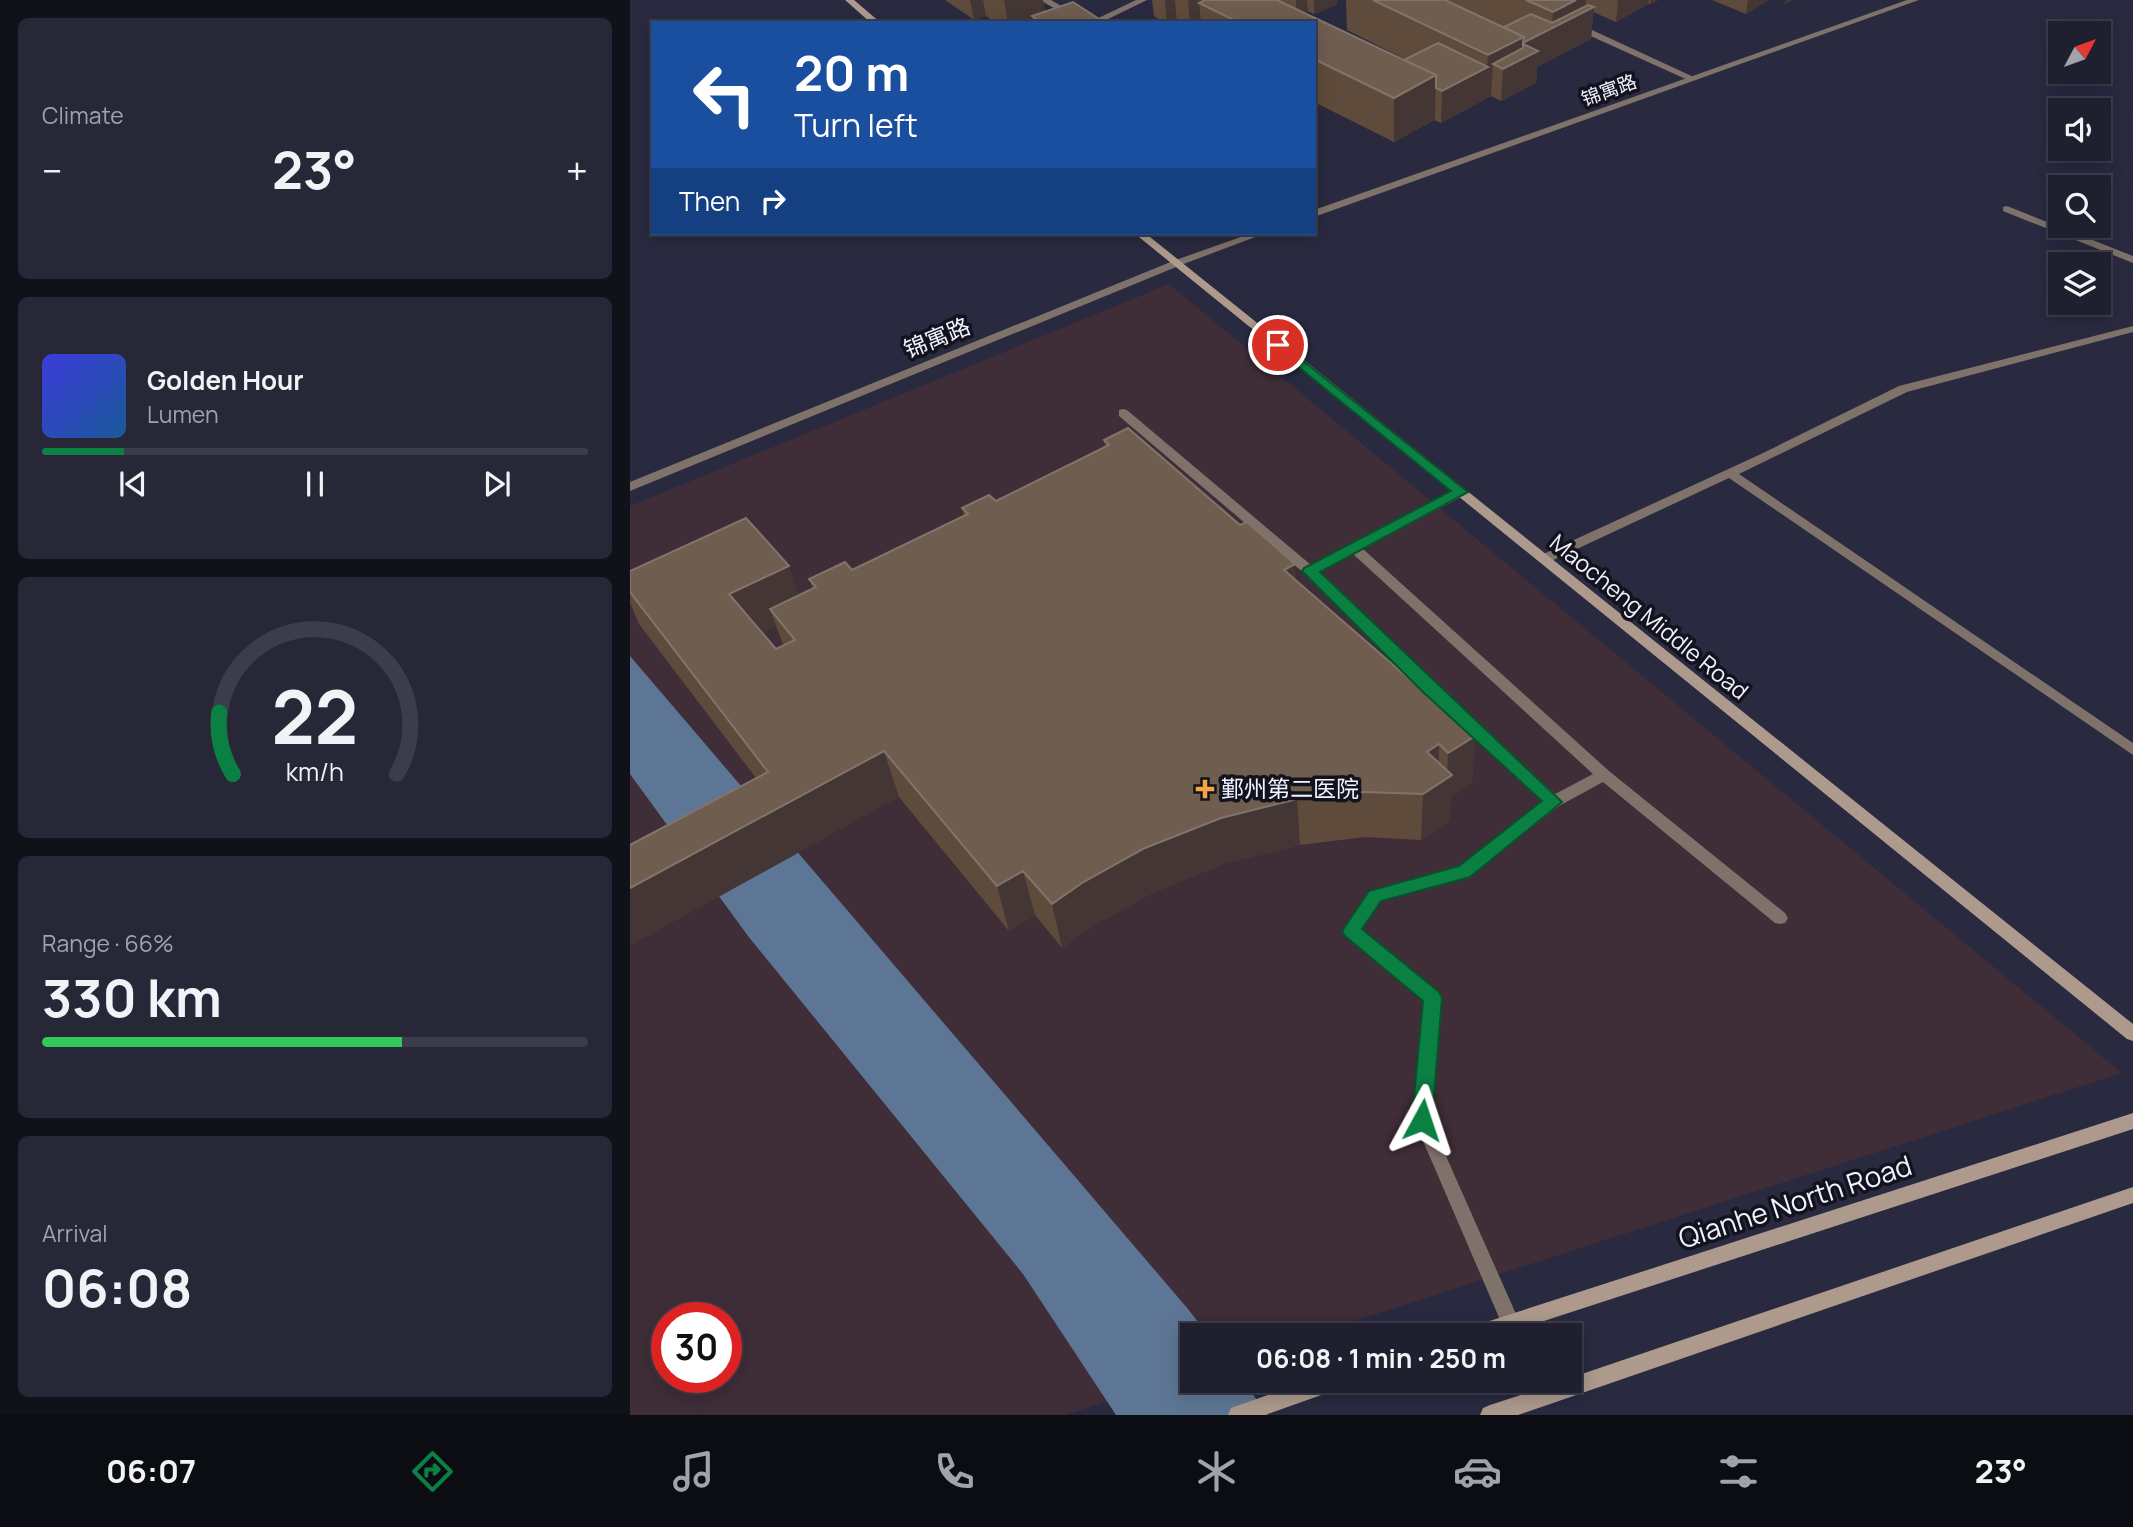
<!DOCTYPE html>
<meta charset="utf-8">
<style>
:root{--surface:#1f1f30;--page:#272738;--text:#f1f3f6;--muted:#a1a2ab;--line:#3c3d4c;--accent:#0b8043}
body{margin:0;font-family:Manrope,"Noto Sans SC",sans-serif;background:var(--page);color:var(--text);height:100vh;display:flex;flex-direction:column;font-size:26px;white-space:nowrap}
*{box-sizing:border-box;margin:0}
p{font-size:23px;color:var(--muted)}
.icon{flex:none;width:38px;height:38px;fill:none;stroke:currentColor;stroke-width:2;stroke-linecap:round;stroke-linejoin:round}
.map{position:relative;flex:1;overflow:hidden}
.sheet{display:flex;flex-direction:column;gap:18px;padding:18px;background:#11111a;width:630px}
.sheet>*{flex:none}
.top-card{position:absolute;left:21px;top:21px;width:665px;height:214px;border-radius:0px;box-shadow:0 4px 18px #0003,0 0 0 2px var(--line);background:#1a4fa0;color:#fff;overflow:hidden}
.needle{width:46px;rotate:49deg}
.tools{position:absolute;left:1418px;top:21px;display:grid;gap:14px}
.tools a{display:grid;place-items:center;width:63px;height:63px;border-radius:0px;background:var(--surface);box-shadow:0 4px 18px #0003,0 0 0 2px var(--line);font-size:35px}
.speed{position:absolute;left:21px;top:1302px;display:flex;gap:14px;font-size:35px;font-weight:700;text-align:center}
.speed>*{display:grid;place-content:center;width:91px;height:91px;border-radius:50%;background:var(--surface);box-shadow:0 4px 18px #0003,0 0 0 2px var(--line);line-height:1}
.speed .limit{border:10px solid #d22;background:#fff;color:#111}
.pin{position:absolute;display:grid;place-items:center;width:60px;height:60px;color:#fff;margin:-30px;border:4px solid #fff;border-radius:50%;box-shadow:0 2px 7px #0007}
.me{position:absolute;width:77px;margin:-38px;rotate:5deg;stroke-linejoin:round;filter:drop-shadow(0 0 5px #0008)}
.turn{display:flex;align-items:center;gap:24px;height:147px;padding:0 28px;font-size:32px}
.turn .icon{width:91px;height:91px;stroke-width:2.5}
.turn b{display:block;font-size:49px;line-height:60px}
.then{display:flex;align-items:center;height:66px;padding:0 28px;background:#0003;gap:14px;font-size:26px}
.big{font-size:52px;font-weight:700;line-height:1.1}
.sheet .tile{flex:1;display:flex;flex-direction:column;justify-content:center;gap:10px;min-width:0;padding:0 24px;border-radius:10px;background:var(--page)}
.sheet .dial{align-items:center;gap:0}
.dial svg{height:182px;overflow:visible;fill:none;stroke:var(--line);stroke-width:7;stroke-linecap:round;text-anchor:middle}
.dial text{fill:var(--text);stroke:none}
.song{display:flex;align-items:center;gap:21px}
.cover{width:84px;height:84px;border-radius:10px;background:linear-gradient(135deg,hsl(240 70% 55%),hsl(210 70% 35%))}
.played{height:7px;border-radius:4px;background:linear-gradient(90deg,var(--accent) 15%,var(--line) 15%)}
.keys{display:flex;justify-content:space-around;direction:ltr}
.heat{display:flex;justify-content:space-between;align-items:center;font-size:38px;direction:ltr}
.charge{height:10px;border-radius:5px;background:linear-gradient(90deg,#34c759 66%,var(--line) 0)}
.trip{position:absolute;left:550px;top:1323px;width:402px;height:70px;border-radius:0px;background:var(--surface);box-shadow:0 4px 18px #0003,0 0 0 2px var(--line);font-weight:700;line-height:70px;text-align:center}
.dock{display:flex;height:112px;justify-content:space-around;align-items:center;background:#0c0c13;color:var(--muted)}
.dock .icon{width:49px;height:49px}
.dock .on{color:var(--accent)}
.dock b{font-size:32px;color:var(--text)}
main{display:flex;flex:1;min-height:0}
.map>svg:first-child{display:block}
.medical{fill:#3f2d37;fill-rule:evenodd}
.water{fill:#5e7695}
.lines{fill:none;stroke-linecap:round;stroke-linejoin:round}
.service{fill:#7e726a;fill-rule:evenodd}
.minor{fill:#7e726a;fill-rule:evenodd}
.tertiary{fill:#7e726a;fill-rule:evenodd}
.secondary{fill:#ad9a8d;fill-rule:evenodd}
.wall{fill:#5f4b3b;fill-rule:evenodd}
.shaded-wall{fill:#433634}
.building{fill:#6f5d50;stroke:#83746b;stroke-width:2}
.route{fill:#0b8043;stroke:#07532c;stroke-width:2}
.poi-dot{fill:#f4a345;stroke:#13131e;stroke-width:2.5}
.labels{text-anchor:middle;stroke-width:7;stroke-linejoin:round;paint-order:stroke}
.far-street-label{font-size:19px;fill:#f1f2ff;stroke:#13131e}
.street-label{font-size:23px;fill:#f1f2ff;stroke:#13131e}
.poi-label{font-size:23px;fill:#f1f2ff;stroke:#13131e;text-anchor:start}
.near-street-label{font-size:28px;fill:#f1f2ff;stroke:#13131e}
</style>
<main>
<section class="sheet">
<div class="tile"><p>Climate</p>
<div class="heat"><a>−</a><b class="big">23°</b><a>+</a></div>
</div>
<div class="tile">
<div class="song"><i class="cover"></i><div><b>Golden Hour</b><p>Lumen</p></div></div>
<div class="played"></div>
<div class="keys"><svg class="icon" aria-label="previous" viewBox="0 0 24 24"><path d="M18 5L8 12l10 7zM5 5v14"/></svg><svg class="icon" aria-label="pause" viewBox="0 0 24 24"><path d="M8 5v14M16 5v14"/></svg><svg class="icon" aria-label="next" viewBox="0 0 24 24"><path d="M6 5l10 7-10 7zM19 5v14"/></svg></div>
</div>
<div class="tile dial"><svg viewBox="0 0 100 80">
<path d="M14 69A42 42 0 1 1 86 69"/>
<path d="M14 69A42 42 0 0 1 8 42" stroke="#0b8043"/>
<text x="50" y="56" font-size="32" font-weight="700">22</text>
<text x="50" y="72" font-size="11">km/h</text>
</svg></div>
<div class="tile"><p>Range · 66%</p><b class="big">330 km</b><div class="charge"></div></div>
<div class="tile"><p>Arrival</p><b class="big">06:08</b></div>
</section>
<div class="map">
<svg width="1503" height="1415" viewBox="0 0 1503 1415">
<rect width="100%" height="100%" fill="#292940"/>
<path class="medical" d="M539,284L1492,1073L681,1335H562V1374L435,1415H0V506ZM37,1318H96V1377H37Z"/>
<path class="water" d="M0,656L558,1309L578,1335H562V1381H613L638,1415H486L393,1274L118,936L0,774Z"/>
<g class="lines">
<path class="service" d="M410,0H421L447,15L439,17Z
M506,0H517L470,23H458Z
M943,24H949L1068,79L1060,81L943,28Z
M1377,206L1503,256V263L1373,211V207Z
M1503,326V332L1277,392L1109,474L1503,743V755L1099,478L919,562H909L908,559L909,556L1131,454L1269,386Z"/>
<path class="minor" d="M493,409L497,410L681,565L827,489H835L837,492L835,495L733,549L979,771L1155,913L1158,918L1155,923L1150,924L1145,923L973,782L929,806L839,876L750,901L731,930L808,993L810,998L800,1120L890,1323L888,1329L881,1332L874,1329L784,1120L794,1001L715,936L713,931L740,892L829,867L914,802L793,691L675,574L489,416V410ZM723,554L963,774L925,794L803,683L689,572Z"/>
<path class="tertiary" d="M1277,0H1289L684,217V210Z
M622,233H636L551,265L0,491V482L543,261Z"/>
<path class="secondary" d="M215,0H224L251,23H241Z
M504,233H515L1503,1024V1041L1497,1039Z
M1503,1113V1129L871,1335H835L837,1329L844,1326Z
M1503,1187V1203L888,1415H850L853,1408L860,1405L933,1381H940V1378Z
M678,1381H713L711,1388L635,1415H598L601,1408Z"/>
</g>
<path class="wall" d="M315,0H413L415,12L472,21L473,23H366L356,16L344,20Z
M522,0H707V4L684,14L678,11L674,13L774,60L775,59L717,30L716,0H1028L1020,4H1018L986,22L963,12L961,39L907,67L906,83L871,101L861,96L811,123L804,120L764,142L684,102V23H528V19L524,16Z
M1082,0H1139L1116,14Z
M474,440L666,580L845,736L842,782L821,796L819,821L791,840L735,837L670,845L596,863L522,893L461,927L432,948L405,915L379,931L269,797L126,778L9,624L0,603V571L169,595L183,589L179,579L222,570L334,516L332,508L366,501L475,447ZM146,626L154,646L146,649L132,633Z"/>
<path class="shaded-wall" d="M340,0H353L356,16L344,20Z
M374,0H413L416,19L402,16L403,23H378Z
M535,0H545L547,23H537Z
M558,0H599L569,3L571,23H560Z
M666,0H677L678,11L666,16Z
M684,0H707V4L684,14Z
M946,0H956L955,12L964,7L961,39L907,67L906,83L871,101L873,69L863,64L861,96L811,123L812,91L857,67L858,55L894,37L922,29L923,12Z
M988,0H1019L1018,4L986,22Z
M1021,0H1028L1020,4Z
M1118,0H1139L1116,14Z
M1155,0H1164L1154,4Z
M806,75L805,119L764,142V98Z
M665,564L667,611L654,570Z
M159,566L175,612L140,609L146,626L118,641L99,594Z
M845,736L842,782L821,796L819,821L791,840L793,794L797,752L809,744L808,784L817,778L818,753Z
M254,751L269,797L0,946V888Z
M667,799L670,845L596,863L522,893L461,927L432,948L422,904L452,883L515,848L591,818Z
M393,871L405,915L379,931L367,886Z"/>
<path class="building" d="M575,0H647L806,75L764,98L684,59V23H610L569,3Z
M743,0H815L894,37L858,55Z
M896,0H946L923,12Z
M443,2L472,21L468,23H412L402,16Z
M958,5L964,7L893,43L894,37L874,27L901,14L922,23Z
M808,43L858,67L812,91L806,88V75L774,60Z
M893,44L908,51L873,69L863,64L893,48Z
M498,428L610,525L617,522L665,564L654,570L845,736L818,753L809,744L797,752L822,775L793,794L734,792L667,799L591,818L515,848L452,883L422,904L393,871L367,886L254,751L0,888V845L138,772L0,592V571L116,518L159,566L99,594L146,649L165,640L140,609L186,587L179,579L215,562L222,570L338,514L332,508L359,495L366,501L479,445L474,440Z"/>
<path class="route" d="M648,341L838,492L690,572L932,802L840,877L751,901L732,929L809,992L812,998L802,1120L799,1126L792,1129L785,1126L782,1120L793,1001L715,936L712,931L739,891L829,866L912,801L792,691L672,571L674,568L821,491L644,347L642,345Z"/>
<path class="poi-dot" d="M571.5 778.5h7v7h7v7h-7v7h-7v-7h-7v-7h7z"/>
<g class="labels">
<g class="far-street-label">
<text transform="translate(979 90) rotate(-20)" y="7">锦寓路</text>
</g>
<g class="street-label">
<text transform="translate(307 338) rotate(-22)" y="8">锦寓路</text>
<text transform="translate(1019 617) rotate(39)" y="8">Maocheng Middle Road</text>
</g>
<g class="poi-label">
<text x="591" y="797">鄞州第二医院</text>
</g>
<g class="near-street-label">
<text transform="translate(1165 1202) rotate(-18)" y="10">Qianhe North Road</text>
</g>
</g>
</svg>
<div class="tools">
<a><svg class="needle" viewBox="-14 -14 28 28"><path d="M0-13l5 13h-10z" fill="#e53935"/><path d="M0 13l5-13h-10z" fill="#a1a2ab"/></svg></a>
<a><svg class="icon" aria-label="sound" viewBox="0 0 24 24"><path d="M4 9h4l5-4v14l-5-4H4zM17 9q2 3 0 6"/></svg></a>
<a><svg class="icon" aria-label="search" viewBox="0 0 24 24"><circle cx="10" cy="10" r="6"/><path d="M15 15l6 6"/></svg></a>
<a><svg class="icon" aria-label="layers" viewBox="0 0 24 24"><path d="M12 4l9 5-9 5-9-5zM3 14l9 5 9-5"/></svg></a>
</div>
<div class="speed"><div class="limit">30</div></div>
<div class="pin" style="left:648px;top:345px;background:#d93025"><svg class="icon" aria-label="arrive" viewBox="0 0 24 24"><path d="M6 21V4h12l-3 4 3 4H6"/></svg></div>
<svg class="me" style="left:792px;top:1120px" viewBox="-20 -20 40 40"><path d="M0-17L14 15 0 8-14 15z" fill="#0b8043" stroke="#fff" stroke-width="4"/></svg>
<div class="trip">06:08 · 1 min · 250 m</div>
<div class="top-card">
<div class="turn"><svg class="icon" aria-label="left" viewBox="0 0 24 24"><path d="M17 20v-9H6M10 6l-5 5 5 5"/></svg><div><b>20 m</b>Turn left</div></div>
<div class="then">Then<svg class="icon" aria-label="right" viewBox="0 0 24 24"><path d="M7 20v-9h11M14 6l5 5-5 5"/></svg></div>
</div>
</div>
</main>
<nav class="dock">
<b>06:07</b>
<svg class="icon on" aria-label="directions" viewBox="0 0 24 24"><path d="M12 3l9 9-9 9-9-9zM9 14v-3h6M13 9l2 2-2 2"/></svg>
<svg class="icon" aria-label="music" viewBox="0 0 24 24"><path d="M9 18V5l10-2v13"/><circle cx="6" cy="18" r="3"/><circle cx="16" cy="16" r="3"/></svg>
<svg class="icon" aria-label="phone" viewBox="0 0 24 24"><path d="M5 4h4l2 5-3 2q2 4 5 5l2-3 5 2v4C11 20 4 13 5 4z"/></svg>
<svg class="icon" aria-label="climate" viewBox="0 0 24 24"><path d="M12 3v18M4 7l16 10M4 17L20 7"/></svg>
<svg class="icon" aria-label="car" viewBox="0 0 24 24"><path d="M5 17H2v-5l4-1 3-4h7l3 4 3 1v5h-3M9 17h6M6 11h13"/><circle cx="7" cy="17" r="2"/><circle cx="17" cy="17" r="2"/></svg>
<svg class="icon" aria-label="filters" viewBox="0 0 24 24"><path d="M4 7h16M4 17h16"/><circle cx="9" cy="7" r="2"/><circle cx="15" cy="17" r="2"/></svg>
<b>23°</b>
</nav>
